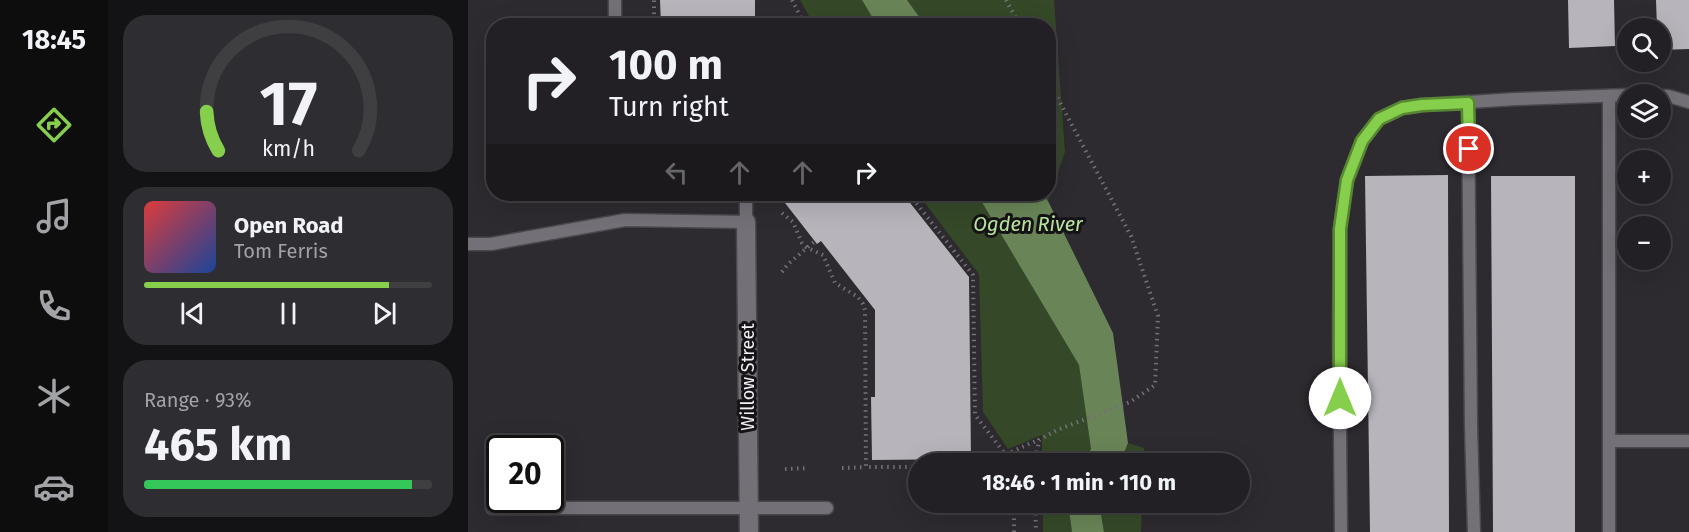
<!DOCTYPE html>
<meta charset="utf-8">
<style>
:root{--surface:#222024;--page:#2e2d31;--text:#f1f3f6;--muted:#a2a3a6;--line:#3f3e41;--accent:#86cf4c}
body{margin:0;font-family:"Fira Sans",sans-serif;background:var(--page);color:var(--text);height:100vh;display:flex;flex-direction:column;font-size:22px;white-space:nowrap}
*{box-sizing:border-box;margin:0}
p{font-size:20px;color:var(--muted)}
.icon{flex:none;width:33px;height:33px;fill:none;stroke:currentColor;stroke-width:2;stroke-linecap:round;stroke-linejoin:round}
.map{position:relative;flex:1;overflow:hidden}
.panel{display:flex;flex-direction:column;gap:15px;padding:15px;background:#131214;width:360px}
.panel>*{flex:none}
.guide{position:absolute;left:18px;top:18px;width:570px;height:183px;border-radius:24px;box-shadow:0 6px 24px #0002,0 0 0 2px var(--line);background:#222024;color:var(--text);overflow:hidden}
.tools{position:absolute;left:1149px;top:18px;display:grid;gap:12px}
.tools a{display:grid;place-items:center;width:54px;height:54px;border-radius:50%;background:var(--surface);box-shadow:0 6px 24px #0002,0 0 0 2px var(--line);font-size:30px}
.speed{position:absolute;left:18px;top:435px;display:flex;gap:12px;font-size:30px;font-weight:700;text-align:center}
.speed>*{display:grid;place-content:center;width:78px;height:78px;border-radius:50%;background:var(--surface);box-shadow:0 6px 24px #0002,0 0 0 2px var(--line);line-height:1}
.speed .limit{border:3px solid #111;border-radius:9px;background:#fff;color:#111}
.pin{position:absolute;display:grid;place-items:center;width:51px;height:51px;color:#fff;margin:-26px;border:3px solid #fff;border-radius:50%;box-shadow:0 2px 6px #0007}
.me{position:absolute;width:66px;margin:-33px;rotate:0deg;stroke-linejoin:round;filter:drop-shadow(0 0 4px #0008)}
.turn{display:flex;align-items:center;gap:21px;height:126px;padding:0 24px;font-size:27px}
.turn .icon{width:78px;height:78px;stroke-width:2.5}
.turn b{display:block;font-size:42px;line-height:51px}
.lanes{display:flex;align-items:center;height:57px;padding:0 24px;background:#0003;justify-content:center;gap:30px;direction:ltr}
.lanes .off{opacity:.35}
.big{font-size:45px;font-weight:700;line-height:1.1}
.panel .tile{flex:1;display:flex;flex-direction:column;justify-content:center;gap:9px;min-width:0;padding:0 21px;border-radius:24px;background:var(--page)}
.panel .dial{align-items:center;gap:0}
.dial svg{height:156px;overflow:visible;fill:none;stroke:var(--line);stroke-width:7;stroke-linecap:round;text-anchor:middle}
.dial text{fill:var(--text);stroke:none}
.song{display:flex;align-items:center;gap:18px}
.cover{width:72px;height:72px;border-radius:9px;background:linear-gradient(135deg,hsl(0 70% 55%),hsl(220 70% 35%))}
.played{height:6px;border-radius:3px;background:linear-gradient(90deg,var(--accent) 85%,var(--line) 85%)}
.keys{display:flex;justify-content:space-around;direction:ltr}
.charge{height:9px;border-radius:4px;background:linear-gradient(90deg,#34c759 93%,var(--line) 0)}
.trip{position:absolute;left:440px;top:453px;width:342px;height:60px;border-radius:30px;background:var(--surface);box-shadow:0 6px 24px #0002,0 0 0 2px var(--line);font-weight:700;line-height:60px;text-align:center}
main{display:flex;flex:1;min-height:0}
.tabs{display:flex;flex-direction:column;width:108px;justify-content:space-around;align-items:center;background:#0e0d0e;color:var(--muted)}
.tabs .icon{width:42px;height:42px}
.tabs .active{color:var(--accent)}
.tabs b{font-size:27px;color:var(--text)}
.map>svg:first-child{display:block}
.green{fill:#354928}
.water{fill:#698557}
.building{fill:#b7b4bc}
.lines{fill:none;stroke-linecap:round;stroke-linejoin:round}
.service-casing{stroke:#4a484d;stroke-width:15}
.minor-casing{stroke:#4a484d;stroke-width:21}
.path{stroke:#747277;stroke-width:4;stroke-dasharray:1.5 4.5;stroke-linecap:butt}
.service{stroke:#737077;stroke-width:12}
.minor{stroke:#737077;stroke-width:18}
.route-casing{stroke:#578731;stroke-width:15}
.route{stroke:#86cf4c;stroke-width:10}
.labels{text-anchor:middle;stroke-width:6;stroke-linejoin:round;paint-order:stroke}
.street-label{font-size:18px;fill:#f2f0f4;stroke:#151316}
.water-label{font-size:20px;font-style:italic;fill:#b9e49d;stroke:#151316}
</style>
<main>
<nav class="tabs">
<b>18:45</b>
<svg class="icon active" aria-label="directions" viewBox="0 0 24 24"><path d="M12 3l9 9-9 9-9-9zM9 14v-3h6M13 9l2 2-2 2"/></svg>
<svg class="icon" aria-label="music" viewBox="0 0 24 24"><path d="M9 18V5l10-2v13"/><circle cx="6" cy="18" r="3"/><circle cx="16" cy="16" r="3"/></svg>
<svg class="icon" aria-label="phone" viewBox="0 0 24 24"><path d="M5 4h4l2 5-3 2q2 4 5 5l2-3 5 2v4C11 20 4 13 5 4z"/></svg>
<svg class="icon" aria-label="climate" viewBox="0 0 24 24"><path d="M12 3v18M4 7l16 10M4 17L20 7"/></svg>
<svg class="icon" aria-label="car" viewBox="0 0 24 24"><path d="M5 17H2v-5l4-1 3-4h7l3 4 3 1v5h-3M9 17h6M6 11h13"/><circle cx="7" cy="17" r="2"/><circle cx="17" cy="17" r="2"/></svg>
</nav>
<section class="panel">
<div class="tile dial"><svg viewBox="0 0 100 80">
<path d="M14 69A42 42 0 1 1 86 69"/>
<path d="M14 69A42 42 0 0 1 8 49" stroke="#86cf4c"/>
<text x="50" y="56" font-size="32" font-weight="700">17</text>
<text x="50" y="72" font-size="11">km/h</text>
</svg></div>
<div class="tile">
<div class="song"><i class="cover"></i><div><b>Open Road</b><p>Tom Ferris</p></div></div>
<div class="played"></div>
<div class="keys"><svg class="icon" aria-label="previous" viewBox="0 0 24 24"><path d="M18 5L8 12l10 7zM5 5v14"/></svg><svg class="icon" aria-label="pause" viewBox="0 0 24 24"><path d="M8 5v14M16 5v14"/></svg><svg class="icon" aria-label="next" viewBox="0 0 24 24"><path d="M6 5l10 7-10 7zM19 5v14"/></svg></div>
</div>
<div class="tile"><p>Range · 93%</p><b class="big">465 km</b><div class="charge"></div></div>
</section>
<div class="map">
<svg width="1221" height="532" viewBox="0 0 1221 532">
<rect width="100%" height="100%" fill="#2d2a30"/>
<path class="green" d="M332,0H394L409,25H346Z
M439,0H586L597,152L580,201L574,194H580V26L457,25Z
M450,194H509L611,365L623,449L615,463H574V435L540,449L515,412L511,274Z
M660,443L676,448V463L652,464Z
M575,503H600L604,532H575Z
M637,503H674L673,532H636L633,514Z"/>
<path class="water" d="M394,0H439L457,25H409Z
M509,194H574L580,201L645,333L660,443L652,463H615L623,449L611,365Z
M600,503H637L633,514L636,532H604Z"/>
<path class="building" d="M192,0H287V26H193Z
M1100,0H1146L1147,46L1101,48Z
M1188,0H1221V49L1192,50V28H1189Z
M980,175L981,532H902L897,176Z
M1023,176H1107V532H1025Z
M310,194H435L501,277L503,459L404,460L403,397H407V310L353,241L349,244Z"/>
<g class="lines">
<g class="service-casing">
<path id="service" d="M147,26V0
M1192,96H1200L1221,102
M1000,103L1003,426L1006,532
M0,244H23L157,220L278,222V194
M1142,441H1221
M24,508H359
M873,532L871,330L872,229L879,180L894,141L911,119L934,108L954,105L1048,99L1160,95
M1141,532V96"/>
</g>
<g class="minor-casing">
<path id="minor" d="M278,222L281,532"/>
</g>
<path class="path" d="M324,0L337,26
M538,0L552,26
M186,26V0
M313,194L314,199
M441,194L505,275L507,415L537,454L541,464
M314,213L325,222L334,243L338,247L355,255L367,283L390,297L395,304L397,310L398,467H450
M314,272L320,264L346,242
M516,464L570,440
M567,464L571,440L589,430L662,402L687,385L690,316L663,236L580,80
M374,468L398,467
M317,469L341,468
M567,502L568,532
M546,532V502"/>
<use href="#service" class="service"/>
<use href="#minor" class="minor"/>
</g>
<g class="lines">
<g class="route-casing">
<path id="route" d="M872,398V229L879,180L894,141L911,119L934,108L954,105L1000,103L1001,149"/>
</g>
<use href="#route" class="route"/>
</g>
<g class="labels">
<g class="street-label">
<text transform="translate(280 377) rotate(-90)" y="6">Willow Street</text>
</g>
<g class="water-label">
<text x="560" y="231">Ogden River</text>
</g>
</g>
</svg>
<div class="tools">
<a><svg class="icon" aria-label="search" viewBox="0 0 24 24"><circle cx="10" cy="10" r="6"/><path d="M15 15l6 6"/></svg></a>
<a><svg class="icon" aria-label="layers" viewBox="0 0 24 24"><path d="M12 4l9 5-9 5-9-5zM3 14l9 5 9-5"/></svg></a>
<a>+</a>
<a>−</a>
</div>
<div class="speed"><div class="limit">20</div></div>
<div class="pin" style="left:1001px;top:149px;background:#d93025"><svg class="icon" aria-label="arrive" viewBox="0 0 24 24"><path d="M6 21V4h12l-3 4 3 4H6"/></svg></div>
<svg class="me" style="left:872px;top:398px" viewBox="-20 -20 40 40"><circle r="19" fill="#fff"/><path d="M0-13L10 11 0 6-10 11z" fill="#86cf4c"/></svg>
<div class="trip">18:46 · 1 min · 110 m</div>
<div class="guide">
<div class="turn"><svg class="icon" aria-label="right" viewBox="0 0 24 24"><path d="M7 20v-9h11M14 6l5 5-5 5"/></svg><div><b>100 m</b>Turn right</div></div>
<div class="lanes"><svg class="icon off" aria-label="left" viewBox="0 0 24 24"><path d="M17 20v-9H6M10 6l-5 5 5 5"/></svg><svg class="icon off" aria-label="ahead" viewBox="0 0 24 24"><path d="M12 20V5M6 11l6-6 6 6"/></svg><svg class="icon off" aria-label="ahead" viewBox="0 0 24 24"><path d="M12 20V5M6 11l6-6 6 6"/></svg><svg class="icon" aria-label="right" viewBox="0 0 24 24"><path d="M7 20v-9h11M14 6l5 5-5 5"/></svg></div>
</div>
</div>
</main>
